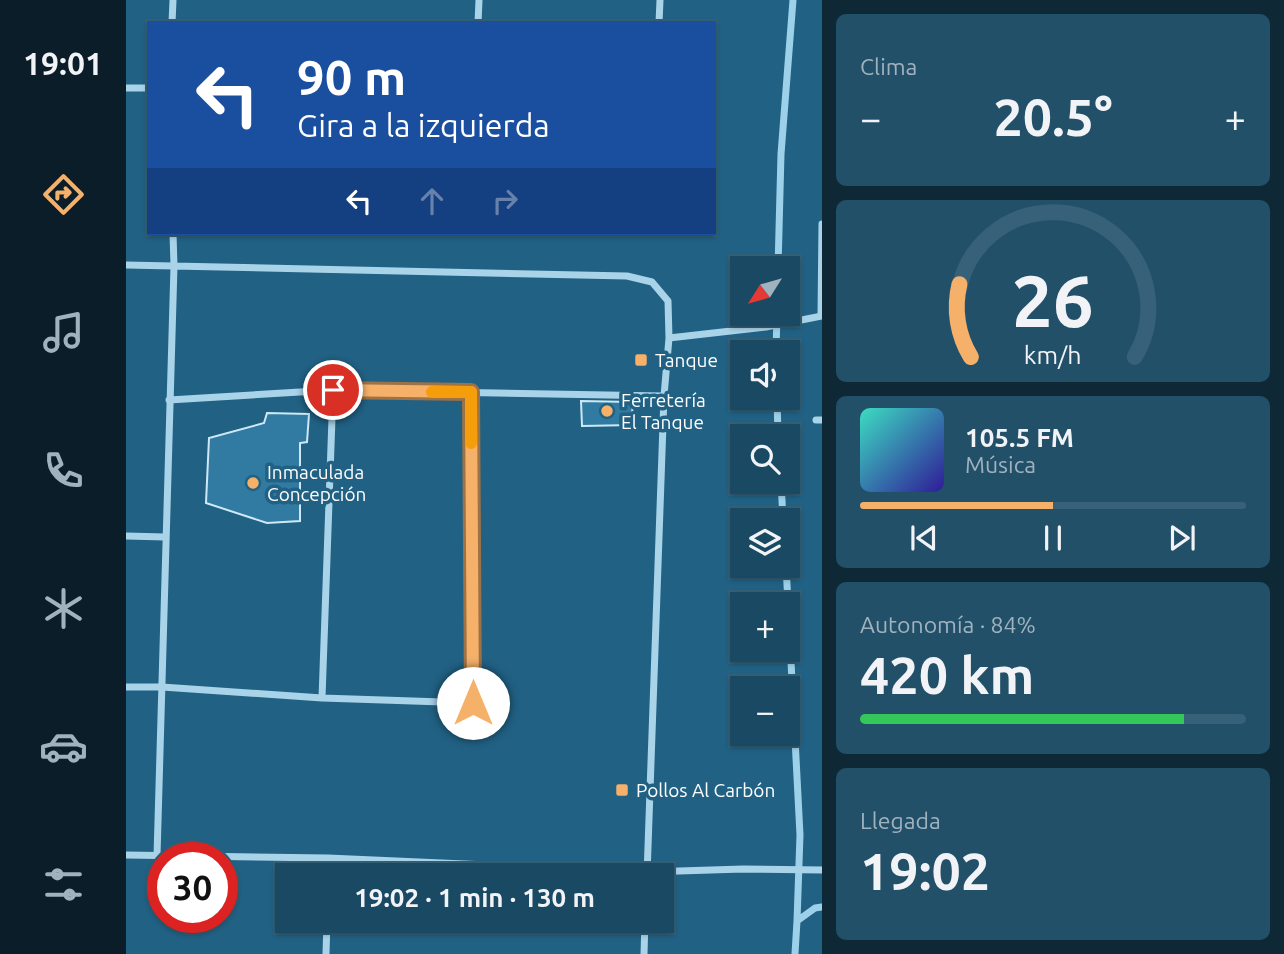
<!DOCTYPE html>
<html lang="es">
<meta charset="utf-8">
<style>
:root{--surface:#194963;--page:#225069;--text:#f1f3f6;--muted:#9fb2be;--line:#376178;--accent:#f5b06a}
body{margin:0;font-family:Ubuntu,sans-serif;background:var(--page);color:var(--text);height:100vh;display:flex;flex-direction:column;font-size:26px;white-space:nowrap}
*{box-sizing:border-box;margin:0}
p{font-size:23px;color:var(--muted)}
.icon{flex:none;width:38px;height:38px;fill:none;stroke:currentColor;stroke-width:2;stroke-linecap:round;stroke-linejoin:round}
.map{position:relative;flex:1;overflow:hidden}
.drawer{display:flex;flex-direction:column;gap:14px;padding:14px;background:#0e2836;width:462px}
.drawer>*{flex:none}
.top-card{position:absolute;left:21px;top:21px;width:569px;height:214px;border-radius:0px;box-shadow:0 2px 5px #0004,0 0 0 2px var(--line);background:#1a4fa0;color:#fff;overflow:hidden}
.needle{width:46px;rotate:233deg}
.tools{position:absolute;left:604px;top:256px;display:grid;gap:14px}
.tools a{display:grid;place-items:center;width:70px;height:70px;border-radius:0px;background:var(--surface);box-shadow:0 2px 5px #0004,0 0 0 2px var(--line);font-size:35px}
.speed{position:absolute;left:21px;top:842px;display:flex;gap:14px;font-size:35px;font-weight:700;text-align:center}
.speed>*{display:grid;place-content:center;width:91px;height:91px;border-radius:50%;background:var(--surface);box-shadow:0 2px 5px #0004,0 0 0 2px var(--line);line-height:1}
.speed .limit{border:10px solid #d22;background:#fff;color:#111}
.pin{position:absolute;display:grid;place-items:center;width:60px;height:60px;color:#fff;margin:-30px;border:4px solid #fff;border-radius:50%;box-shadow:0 2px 7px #0007}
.me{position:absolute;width:77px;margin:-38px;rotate:0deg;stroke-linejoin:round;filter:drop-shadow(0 0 5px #0008)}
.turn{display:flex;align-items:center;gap:24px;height:147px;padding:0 35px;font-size:32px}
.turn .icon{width:91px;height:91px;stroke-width:2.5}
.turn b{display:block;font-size:49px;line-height:60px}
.lanes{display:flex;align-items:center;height:66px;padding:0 35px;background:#0003;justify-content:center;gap:35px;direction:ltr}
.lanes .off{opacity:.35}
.big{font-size:52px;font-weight:700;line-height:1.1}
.drawer .tile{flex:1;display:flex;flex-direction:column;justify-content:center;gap:10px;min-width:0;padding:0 24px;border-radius:10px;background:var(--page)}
.drawer .dial{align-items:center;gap:0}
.dial svg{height:182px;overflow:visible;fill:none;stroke:var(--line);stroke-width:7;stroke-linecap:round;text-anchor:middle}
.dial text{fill:var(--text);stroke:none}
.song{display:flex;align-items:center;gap:21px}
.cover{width:84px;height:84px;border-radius:10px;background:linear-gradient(135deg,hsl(170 70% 55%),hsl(250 70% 35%))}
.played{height:7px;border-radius:4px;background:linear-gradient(90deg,var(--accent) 50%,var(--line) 50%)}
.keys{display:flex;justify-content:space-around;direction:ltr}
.heat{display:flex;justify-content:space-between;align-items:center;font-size:38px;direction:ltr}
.charge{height:10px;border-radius:5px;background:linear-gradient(90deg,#34c759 84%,var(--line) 0)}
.trip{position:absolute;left:149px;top:863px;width:399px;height:70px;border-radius:0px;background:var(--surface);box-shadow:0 2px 5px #0004,0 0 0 2px var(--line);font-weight:700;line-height:70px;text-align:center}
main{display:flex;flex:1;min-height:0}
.tab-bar{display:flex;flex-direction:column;width:126px;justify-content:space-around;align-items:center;background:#0a1d28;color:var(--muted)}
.tab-bar .icon{width:49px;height:49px}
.tab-bar .on{color:var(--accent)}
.tab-bar b{font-size:32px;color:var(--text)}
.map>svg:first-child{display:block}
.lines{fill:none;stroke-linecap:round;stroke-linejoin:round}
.stream{stroke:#9dd1ea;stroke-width:7}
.building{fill:#317aa1;stroke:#cde9f7;stroke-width:2}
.street{stroke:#a9d3e9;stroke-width:7}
.route-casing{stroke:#9f7245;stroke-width:18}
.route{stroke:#f5b06a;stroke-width:12}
.slow{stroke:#f59e0b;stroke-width:12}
.poi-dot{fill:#f5b06a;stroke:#216184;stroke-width:2.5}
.labels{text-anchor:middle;stroke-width:7;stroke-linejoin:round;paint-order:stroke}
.poi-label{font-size:19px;fill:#fff;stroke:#216184;text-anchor:start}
</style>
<main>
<nav class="tab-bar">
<b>19:01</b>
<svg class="icon on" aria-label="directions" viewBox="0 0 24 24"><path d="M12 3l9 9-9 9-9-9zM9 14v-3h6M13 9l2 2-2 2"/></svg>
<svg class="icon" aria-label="music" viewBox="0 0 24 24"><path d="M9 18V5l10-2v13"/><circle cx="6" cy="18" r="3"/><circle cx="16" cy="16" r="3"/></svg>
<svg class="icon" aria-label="phone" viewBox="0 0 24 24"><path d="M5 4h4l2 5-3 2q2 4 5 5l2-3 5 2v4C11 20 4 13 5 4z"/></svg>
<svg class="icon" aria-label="climate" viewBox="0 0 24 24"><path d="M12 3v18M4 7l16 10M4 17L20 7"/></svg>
<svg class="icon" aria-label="car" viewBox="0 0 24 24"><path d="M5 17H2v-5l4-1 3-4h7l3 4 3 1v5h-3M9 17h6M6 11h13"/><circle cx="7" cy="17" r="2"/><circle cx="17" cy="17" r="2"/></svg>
<svg class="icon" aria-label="filters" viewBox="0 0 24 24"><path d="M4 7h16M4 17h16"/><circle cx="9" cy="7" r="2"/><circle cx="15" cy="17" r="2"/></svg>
</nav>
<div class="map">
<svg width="696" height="954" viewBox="0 0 696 954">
<rect width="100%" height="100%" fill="#216184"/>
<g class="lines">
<path class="stream" d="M652,268L655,154L667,0
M650,352L651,313
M651,397L652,436
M655,481L657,520
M660,565L674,835L671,921
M669,954L671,921L689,908L696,907"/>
</g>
<path class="building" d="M455,401L506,402L507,425L456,426Z
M141,413L183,414L181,442L174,443V521L141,523L80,503L83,438L138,423Z"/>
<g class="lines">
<path class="street" d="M46,23L47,0
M352,23L353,0
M533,23L534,0
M0,88H23
M0,265L501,276L526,282L542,301L543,338L538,396L521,875
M695,316L696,224
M543,338L640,327L696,316
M43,400L207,390L538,396
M690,420H696
M0,536L39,537
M0,687H36L196,698L347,703L345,392
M196,698L207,390
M0,855L202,858L521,872L617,869L696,870
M31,856L48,266L47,233
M202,875V858
M200,954L201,920
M518,954L519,920"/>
</g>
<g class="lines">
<g class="route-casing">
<path id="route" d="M207,390L345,392L347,703"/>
</g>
<use href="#route" class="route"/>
<path class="slow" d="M306,392H345V443"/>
</g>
<g class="poi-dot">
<rect x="508" y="353" width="14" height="14" rx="3.5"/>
<circle cx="481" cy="411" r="7"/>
<circle cx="127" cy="483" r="7"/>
<rect x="489" y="783" width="14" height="14" rx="3.5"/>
</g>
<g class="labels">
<g class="poi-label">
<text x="529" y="367">Tanque</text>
<text x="495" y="407">Ferretería<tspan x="495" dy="22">El Tanque</tspan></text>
<text x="141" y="479">Inmaculada<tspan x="141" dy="22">Concepción</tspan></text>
<text x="510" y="797">Pollos Al Carbón</text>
</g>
</g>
</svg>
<div class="tools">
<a><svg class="needle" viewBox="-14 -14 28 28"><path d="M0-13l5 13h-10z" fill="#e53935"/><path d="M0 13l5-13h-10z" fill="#9fb2be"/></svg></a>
<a><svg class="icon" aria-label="sound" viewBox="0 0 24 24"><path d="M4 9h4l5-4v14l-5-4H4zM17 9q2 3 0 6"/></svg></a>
<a><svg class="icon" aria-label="search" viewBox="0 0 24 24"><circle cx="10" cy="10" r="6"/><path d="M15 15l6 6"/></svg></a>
<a><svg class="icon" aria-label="layers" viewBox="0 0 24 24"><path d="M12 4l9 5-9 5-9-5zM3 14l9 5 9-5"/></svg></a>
<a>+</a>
<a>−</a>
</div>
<div class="speed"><div class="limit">30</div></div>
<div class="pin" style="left:207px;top:390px;background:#d93025"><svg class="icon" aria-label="arrive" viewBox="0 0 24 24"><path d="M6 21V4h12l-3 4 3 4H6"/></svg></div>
<svg class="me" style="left:347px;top:703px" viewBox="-20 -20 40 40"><circle r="19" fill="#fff"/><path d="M0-13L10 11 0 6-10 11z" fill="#f5b06a"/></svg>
<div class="trip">19:02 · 1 min · 130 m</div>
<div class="top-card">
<div class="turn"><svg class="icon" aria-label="left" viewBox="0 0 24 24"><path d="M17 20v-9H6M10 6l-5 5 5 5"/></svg><div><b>90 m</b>Gira a la izquierda</div></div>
<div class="lanes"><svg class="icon" aria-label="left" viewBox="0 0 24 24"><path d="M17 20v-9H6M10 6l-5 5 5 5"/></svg><svg class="icon off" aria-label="ahead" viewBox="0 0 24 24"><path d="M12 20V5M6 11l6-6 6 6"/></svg><svg class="icon off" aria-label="right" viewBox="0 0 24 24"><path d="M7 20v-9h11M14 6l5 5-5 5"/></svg></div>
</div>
</div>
<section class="drawer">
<div class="tile"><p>Clima</p>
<div class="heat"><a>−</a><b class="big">20.5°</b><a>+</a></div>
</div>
<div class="tile dial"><svg viewBox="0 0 100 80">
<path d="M14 69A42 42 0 1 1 86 69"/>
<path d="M14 69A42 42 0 0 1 9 37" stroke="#f5b06a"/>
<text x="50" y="56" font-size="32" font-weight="700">26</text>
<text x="50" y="72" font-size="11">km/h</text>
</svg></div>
<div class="tile">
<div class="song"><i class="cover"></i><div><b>105.5 FM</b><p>Música</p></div></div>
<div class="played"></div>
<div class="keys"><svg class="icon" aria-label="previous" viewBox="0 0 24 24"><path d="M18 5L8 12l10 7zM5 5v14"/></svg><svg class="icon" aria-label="pause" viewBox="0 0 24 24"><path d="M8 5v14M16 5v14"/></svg><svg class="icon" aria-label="next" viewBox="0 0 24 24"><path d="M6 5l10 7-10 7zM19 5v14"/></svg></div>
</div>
<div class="tile"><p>Autonomía · 84%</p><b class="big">420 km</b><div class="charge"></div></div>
<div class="tile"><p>Llegada</p><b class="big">19:02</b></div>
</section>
</main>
